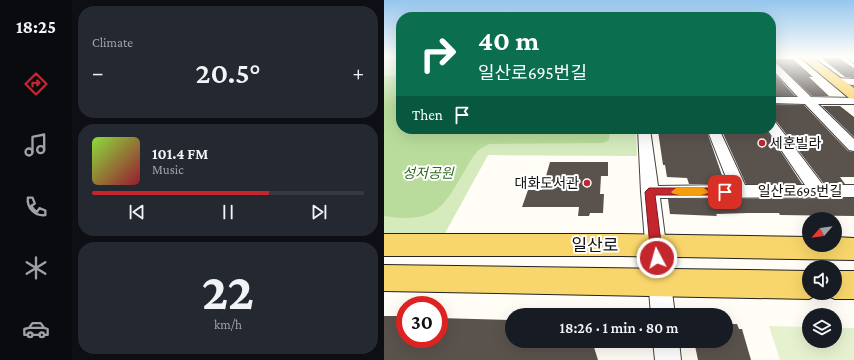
<!DOCTYPE html>
<meta charset="utf-8">
<style>
:root{--surface:#171b24;--page:#242831;--text:#f1f3f6;--muted:#9ea1a6;--line:#363941;--accent:#c4262e}
body{margin:0;font-family:"Crimson Pro","Noto Sans KR",serif;background:var(--page);color:var(--text);height:100vh;display:flex;flex-direction:column;font-size:15px;white-space:nowrap}
*{box-sizing:border-box;margin:0}
p{font-size:13px;color:var(--muted)}
.icon{flex:none;width:22px;height:22px;fill:none;stroke:currentColor;stroke-width:2;stroke-linecap:round;stroke-linejoin:round}
.map{position:relative;flex:1;overflow:hidden}
.drawer{display:flex;flex-direction:column;gap:6px;padding:6px;background:#0d0f14;width:312px}
.drawer>*{flex:none}
.banner{position:absolute;left:12px;top:12px;width:380px;height:122px;border-radius:16px;box-shadow:0 4px 16px #0002;background:#0b6e4f;color:#fff;overflow:hidden}
.needle{width:26px;rotate:242deg}
.fabs{position:absolute;left:418px;top:212px;display:grid;gap:8px}
.fabs a{display:grid;place-items:center;width:40px;height:40px;border-radius:50%;background:var(--surface);box-shadow:0 4px 16px #0002;font-size:20px}
.speed{position:absolute;left:12px;top:296px;display:flex;gap:8px;font-size:20px;font-weight:700;text-align:center}
.speed>*{display:grid;place-content:center;width:52px;height:52px;border-radius:50%;background:var(--surface);box-shadow:0 4px 16px #0002;line-height:1}
.speed .limit{border:6px solid #d22;background:#fff;color:#111}
.pin{position:absolute;display:grid;place-items:center;width:34px;height:34px;color:#fff;margin:-17px;border-radius:8px;box-shadow:0 2px 6px #0006}
.me{position:absolute;width:44px;margin:-22px;rotate:354deg;stroke-linejoin:round;filter:drop-shadow(0 0 3px #0008)}
.turn{display:flex;align-items:center;gap:14px;height:84px;padding:0 16px;font-size:18px}
.turn .icon{width:52px;height:52px;stroke-width:2.5}
.turn b{display:block;font-size:28px;line-height:34px}
.then{display:flex;align-items:center;height:38px;padding:0 16px;background:#0003;gap:8px;font-size:15px}
.big{font-size:30px;font-weight:600;line-height:1.1}
.drawer .tile{flex:1;display:flex;flex-direction:column;justify-content:center;gap:6px;min-width:0;padding:0 14px;border-radius:16px;background:var(--page)}
.drawer .dial{align-items:center;gap:0}
.dial b{font-size:52px;line-height:1}
.song{display:flex;align-items:center;gap:12px}
.cover{width:48px;height:48px;border-radius:6px;background:linear-gradient(135deg,hsl(90 70% 55%),hsl(350 70% 35%))}
.played{height:4px;border-radius:2px;background:linear-gradient(90deg,var(--accent) 65%,var(--line) 65%)}
.keys{display:flex;justify-content:space-around;direction:ltr}
.heat{display:flex;justify-content:space-between;align-items:center;font-size:22px;direction:ltr}
.trip{position:absolute;left:121px;top:308px;width:228px;height:40px;border-radius:20px;background:var(--surface);box-shadow:0 4px 16px #0002;font-weight:600;line-height:40px;text-align:center}
main{display:flex;flex:1;min-height:0}
.dock{display:flex;flex-direction:column;width:72px;justify-content:space-around;align-items:center;background:#090b0e;color:var(--muted)}
.dock .icon{width:28px;height:28px}
.dock .on{color:var(--accent)}
.dock b{font-size:18px;color:var(--text)}
.map>svg:first-child{display:block}
.green{fill:#d5ebbd}
.forest{fill:#b9dc9c}
.pitch{fill:#e6f2cf}
.building{fill:#5a524d}
.lines{fill:none;stroke-linecap:round;stroke-linejoin:round}
.minor-casing{stroke:#444;stroke-width:2}
.major-casing{stroke:#222;stroke-width:2}
.minor{fill:#fff;fill-rule:evenodd}
.major{fill:#f9d66b;fill-rule:evenodd}
.route{fill:#c4262e;stroke:#7f191e}
.slow{fill:#f59e0b}
.poi-dot{fill:#c4262e;stroke:#fff;stroke-width:1.5}
.labels{text-anchor:middle;stroke-width:4;stroke-linejoin:round;paint-order:stroke}
.poi-label{font-size:14px;fill:#111;stroke:#fff;text-anchor:start}
.park-label{font-size:14px;font-style:italic;fill:#2f6b1f;stroke:#fff}
.street-label{font-size:14px;fill:#111;stroke:#fff}
.near-street-label{font-size:17px;fill:#111;stroke:#fff}
</style>
<main>
<nav class="dock">
<b>18:25</b>
<svg class="icon on" aria-label="directions" viewBox="0 0 24 24"><path d="M12 3l9 9-9 9-9-9zM9 14v-3h6M13 9l2 2-2 2"/></svg>
<svg class="icon" aria-label="music" viewBox="0 0 24 24"><path d="M9 18V5l10-2v13"/><circle cx="6" cy="18" r="3"/><circle cx="16" cy="16" r="3"/></svg>
<svg class="icon" aria-label="phone" viewBox="0 0 24 24"><path d="M5 4h4l2 5-3 2q2 4 5 5l2-3 5 2v4C11 20 4 13 5 4z"/></svg>
<svg class="icon" aria-label="climate" viewBox="0 0 24 24"><path d="M12 3v18M4 7l16 10M4 17L20 7"/></svg>
<svg class="icon" aria-label="car" viewBox="0 0 24 24"><path d="M5 17H2v-5l4-1 3-4h7l3 4 3 1v5h-3M9 17h6M6 11h13"/><circle cx="7" cy="17" r="2"/><circle cx="17" cy="17" r="2"/></svg>
</nav>
<section class="drawer">
<div class="tile"><p>Climate</p>
<div class="heat"><a>−</a><b class="big">20.5°</b><a>+</a></div>
</div>
<div class="tile">
<div class="song"><i class="cover"></i><div><b>101.4 FM</b><p>Music</p></div></div>
<div class="played"></div>
<div class="keys"><svg class="icon" aria-label="previous" viewBox="0 0 24 24"><path d="M18 5L8 12l10 7zM5 5v14"/></svg><svg class="icon" aria-label="pause" viewBox="0 0 24 24"><path d="M8 5v14M16 5v14"/></svg><svg class="icon" aria-label="next" viewBox="0 0 24 24"><path d="M6 5l10 7-10 7zM19 5v14"/></svg></div>
</div>
<div class="tile dial"><b>22</b><p>km/h</p></div>
</section>
<div class="map">
<svg width="470" height="360" viewBox="0 0 470 360">
<rect width="100%" height="100%" fill="#fffdf5"/>
<path class="green" d="M0,57H17V129H252L253,156L104,155L60,235L0,233Z"/>
<path class="forest" d="M17,75V129H226L225,140L219,143L105,144C93,149 90,155 84,165C59,207 54,224 0,216V76Z"/>
<path class="pitch" d="M385,326L425,327V341H451V328H470V360H396Z"/>
<path class="building" d="M437,58H455L470,68V78L461,77Z
M388,59H409L429,77H425L445,96H428Z
M387,70L411,96H387Z
M387,104L420,105L464,151L470,152V177H456L461,184H440L393,122L387,120Z
M438,106H456L470,117V137Z
M298,129H322L341,184H305L303,178L283,177L281,165H279L274,131H299Z
M337,129H382L418,184H362Z
M166,162H224V176H217L216,194H220L219,213H206L205,216H194L195,207H138L144,190H158Z
M470,198V216L396,215L395,213H364L332,214L333,216L286,214L284,199Z
M0,316H21V339H55V318L128,320V341H208L214,360H0Z
M342,324H353L355,329H358L367,360H314L310,341H342Z"/>
<g class="lines">
<g class="minor-casing">
<path id="minor" d="M462,57H470V63Z
M387,60L390,61L427,97L470,98V104H434L470,139V151L465,150L421,104L387,103V97H414L387,68Z
M452,78L470,79V85L448,83L447,81Z
M387,122L392,123L439,185H470V197L276,198L291,315H267L257,192L254,129H266L274,186L345,185L323,129H335L361,185H421L383,129H387Z
M269,341H295L297,360H271Z"/>
</g>
<g class="major-casing">
<path id="major" d="M416,57H428L470,88V99L465,98Z
M0,234H237L425,237V245H451V237L470,238V260L237,256H0Z
M0,265L425,271V293H436L425,299L0,291Z
M451,271H470V299H451L441,295L440,293H451Z"/>
</g>
<use href="#minor" class="minor"/>
<use href="#major" class="major"/>
</g>
<linearGradient id="sky" x2="0" y2="1"><stop stop-color="#95c6ee"/><stop offset="0.53" stop-color="#fffefa"/><stop offset="1" stop-color="#fffefa" stop-opacity="0"/></linearGradient>
<rect width="470" height="107" fill="url(#sky)"/>
<path class="route" d="M265,188H341L346,192L341,195H271L279,258L277,262L273,264L269,262L267,258L261,192Z"/>
<path class="slow" d="M292,188H320L325,192C321,197 291,197 287,192Z"/>
<g class="poi-dot">
<circle cx="378" cy="143" r="4"/>
<circle cx="203" cy="183" r="4"/>
</g>
<g class="labels">
<g class="poi-label">
<text x="386" y="148">세훈빌라</text>
<text x="195" y="188" text-anchor="end">대화도서관</text>
</g>
<g class="park-label">
<text x="44" y="178">성저공원</text>
</g>
<g class="street-label">
<text x="416" y="196">일산로695번길</text>
</g>
<g class="near-street-label">
<text x="211" y="251">일산로</text>
</g>
</g>
</svg>
<div class="fabs">
<a><svg class="needle" viewBox="-14 -14 28 28"><path d="M0-13l5 13h-10z" fill="#e53935"/><path d="M0 13l5-13h-10z" fill="#9ea1a6"/></svg></a>
<a><svg class="icon" aria-label="sound" viewBox="0 0 24 24"><path d="M4 9h4l5-4v14l-5-4H4zM17 9q2 3 0 6"/></svg></a>
<a><svg class="icon" aria-label="layers" viewBox="0 0 24 24"><path d="M12 4l9 5-9 5-9-5zM3 14l9 5 9-5"/></svg></a>
</div>
<div class="speed"><div class="limit">30</div></div>
<div class="pin" style="left:341px;top:192px;background:#d93025"><svg class="icon" aria-label="arrive" viewBox="0 0 24 24"><path d="M6 21V4h12l-3 4 3 4H6"/></svg></div>
<svg class="me" style="left:273px;top:258px" viewBox="-20 -20 40 40"><circle r="17" fill="#c4262e" stroke="#fff" stroke-width="3"/><path d="M0-11L8 9 0 5-8 9z" fill="#fff"/></svg>
<div class="trip">18:26 · 1 min · 80 m</div>
<div class="banner">
<div class="turn"><svg class="icon" aria-label="right" viewBox="0 0 24 24"><path d="M7 20v-9h11M14 6l5 5-5 5"/></svg><div><b>40 m</b>일산로695번길</div></div>
<div class="then">Then<svg class="icon" aria-label="arrive" viewBox="0 0 24 24"><path d="M6 21V4h12l-3 4 3 4H6"/></svg></div>
</div>
</div>
</main>
